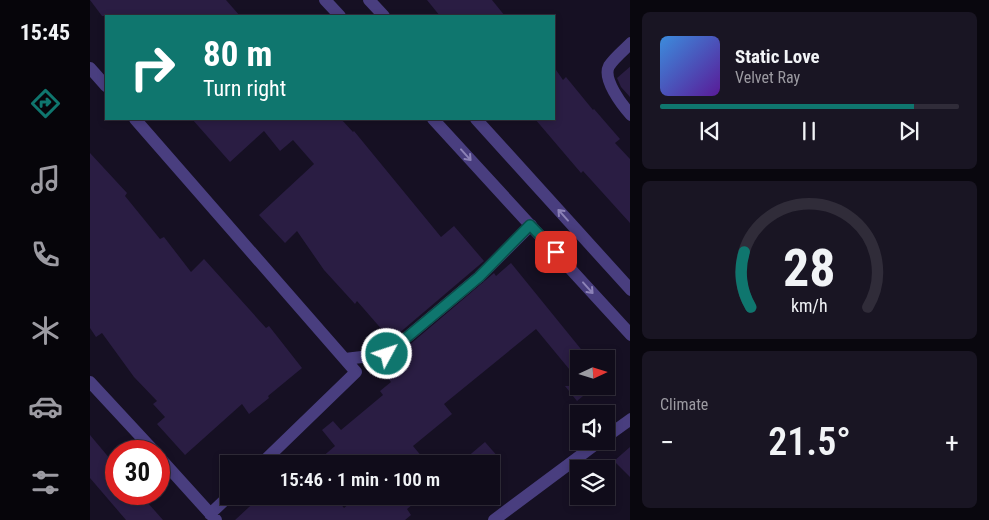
<!DOCTYPE html>
<meta charset="utf-8">
<style>
:root{--surface:#100c1a;--page:#191523;--text:#f1f3f6;--muted:#9c9ba2;--line:#302c39;--accent:#0f766e}
body{margin:0;font-family:"Roboto Condensed",sans-serif;background:var(--page);color:var(--text);height:100vh;display:flex;flex-direction:column;font-size:19px;white-space:nowrap}
*{box-sizing:border-box;margin:0}
p{font-size:16px;color:var(--muted)}
.icon{flex:none;width:28px;height:28px;fill:none;stroke:currentColor;stroke-width:2;stroke-linecap:round;stroke-linejoin:round}
.map{position:relative;flex:1;overflow:hidden}
.sheet{display:flex;flex-direction:column;gap:12px;padding:12px;background:#09070e;width:359px}
.sheet>*{flex:none}
.top-card{position:absolute;left:15px;top:15px;width:450px;height:105px;border-radius:0px;box-shadow:0 2px 8px #0003,0 0 0 1px var(--line);background:#0f766e;color:#fff;overflow:hidden}
.needle{width:32px;rotate:86deg}
.tools{position:absolute;left:480px;top:350px;display:grid;gap:10px}
.tools a{display:grid;place-items:center;width:45px;height:45px;border-radius:0px;background:var(--surface);box-shadow:0 2px 8px #0003,0 0 0 1px var(--line);font-size:25px}
.speed{position:absolute;left:15px;top:440px;display:flex;gap:10px;font-size:25px;font-weight:700;text-align:center}
.speed>*{display:grid;place-content:center;width:65px;height:65px;border-radius:50%;background:var(--surface);box-shadow:0 2px 8px #0003,0 0 0 1px var(--line);line-height:1}
.speed .limit{border:8px solid #d22;background:#fff;color:#111}
.pin{position:absolute;display:grid;place-items:center;width:42px;height:42px;color:#fff;margin:-21px;border-radius:10px;box-shadow:0 2px 8px #0006}
.me{position:absolute;width:55px;margin:-28px;rotate:50deg;stroke-linejoin:round;filter:drop-shadow(0 0 4px #0008)}
.turn{display:flex;align-items:center;gap:18px;height:105px;padding:0 15px;font-size:22px}
.turn .icon{width:65px;height:65px;stroke-width:2.5}
.turn b{display:block;font-size:35px;line-height:42px}
.big{font-size:38px;font-weight:600;line-height:1.1}
.sheet .tile{flex:1;display:flex;flex-direction:column;justify-content:center;gap:8px;min-width:0;padding:0 18px;border-radius:8px;background:var(--page)}
.sheet .dial{align-items:center;gap:0}
.dial svg{height:130px;overflow:visible;fill:none;stroke:var(--line);stroke-width:7;stroke-linecap:round;text-anchor:middle}
.dial text{fill:var(--text);stroke:none}
.song{display:flex;align-items:center;gap:15px}
.cover{width:60px;height:60px;border-radius:8px;background:linear-gradient(135deg,hsl(210 70% 55%),hsl(270 70% 35%))}
.played{height:5px;border-radius:2px;background:linear-gradient(90deg,var(--accent) 85%,var(--line) 85%)}
.keys{display:flex;justify-content:space-around;direction:ltr}
.heat{display:flex;justify-content:space-between;align-items:center;font-size:28px;direction:ltr}
.trip{position:absolute;left:130px;top:455px;width:280px;height:50px;border-radius:0px;background:var(--surface);box-shadow:0 2px 8px #0003,0 0 0 1px var(--line);font-weight:600;line-height:50px;text-align:center}
main{display:flex;flex:1;min-height:0}
.tab-bar{display:flex;flex-direction:column;width:90px;justify-content:space-around;align-items:center;background:#06050a;color:var(--muted)}
.tab-bar .icon{width:35px;height:35px}
.tab-bar .current{color:var(--accent)}
.tab-bar b{font-size:22px;color:var(--text)}
.map>svg:first-child{display:block}
.building{fill:#2a1d43}
.lines{fill:none;stroke-linecap:round;stroke-linejoin:round}
.minor{stroke:#493e7f;stroke-width:12}
.oneway{stroke:#8c82b7}
.route-casing{stroke:#0a4d48;stroke-width:12}
.route{stroke:#0f766e;stroke-width:9}
</style>
<main>
<nav class="tab-bar">
<b>15:45</b>
<svg class="icon current" aria-label="directions" viewBox="0 0 24 24"><path d="M12 3l9 9-9 9-9-9zM9 14v-3h6M13 9l2 2-2 2"/></svg>
<svg class="icon" aria-label="music" viewBox="0 0 24 24"><path d="M9 18V5l10-2v13"/><circle cx="6" cy="18" r="3"/><circle cx="16" cy="16" r="3"/></svg>
<svg class="icon" aria-label="phone" viewBox="0 0 24 24"><path d="M5 4h4l2 5-3 2q2 4 5 5l2-3 5 2v4C11 20 4 13 5 4z"/></svg>
<svg class="icon" aria-label="climate" viewBox="0 0 24 24"><path d="M12 3v18M4 7l16 10M4 17L20 7"/></svg>
<svg class="icon" aria-label="car" viewBox="0 0 24 24"><path d="M5 17H2v-5l4-1 3-4h7l3 4 3 1v5h-3M9 17h6M6 11h13"/><circle cx="7" cy="17" r="2"/><circle cx="17" cy="17" r="2"/></svg>
<svg class="icon" aria-label="filters" viewBox="0 0 24 24"><path d="M4 7h16M4 17h16"/><circle cx="9" cy="7" r="2"/><circle cx="15" cy="17" r="2"/></svg>
</nav>
<div class="map">
<svg width="541" height="520" viewBox="0 0 541 520">
<rect width="100%" height="100%" fill="#161023"/>
<path class="building" d="M0,0H136L150,16H12Z
M337,0H402L415,16H350Z
M541,66V98L531,87L527,78Z
M464,67L473,80L476,77L503,110L504,109L530,139L525,143L541,160V224L493,171L491,173L445,119H464Z
M102,119H251L263,132L264,131L351,237L364,226L394,261L301,340L267,301L265,304L234,270L207,231L195,243L169,215L224,164L203,140L190,151L174,131L140,162Z
M0,153L37,193L35,196L70,239L74,237L101,272L114,259L176,328L179,326L212,368L178,396L179,398L159,414L152,404L95,455L67,424L75,417L63,404L67,401L44,377L12,333L6,337L0,328Z
M421,263L499,359H489V381L446,329L354,404L362,414L323,446L338,464H224L245,446L232,430L243,421L251,430L293,395L290,391L301,382L291,369L404,273L406,276Z
M475,386H505L487,401Z
M0,435L26,466V494H50L73,520H36L0,478Z
M395,442L409,458L403,464H369Z
M541,446V478L524,461Z
M171,496H244L254,508L268,496H333L317,509L321,515L315,520H145Z"/>
<g class="lines">
<path class="minor" d="M235,0L250,16
M279,0L294,16
M541,43C534,50 524,58 519,66C512,79 532,105 541,115
M0,68L16,86
M45,119L266,372L171,464
M343,119L541,335
M386,119L541,290
M255,359L297,354L389,277L441,225
M0,382L64,451
M516,437L541,419
M69,457L126,520
M120,514L139,496
M404,520L510,441"/>
</g>
<defs><path id="oneway-shaft" d="M-6 0H5M1.5-3L5.5 0L1.5 3" fill="none" stroke-width="1.6" stroke-linecap="round" stroke-linejoin="round" transform="scale(1.25)"/></defs>
<g class="oneway">
<use href="#oneway-shaft" transform="translate(376 155) rotate(48)"/>
<use href="#oneway-shaft" transform="translate(473 215) rotate(-132)"/>
<use href="#oneway-shaft" transform="translate(498 288) rotate(48)"/>
</g>
<g class="lines">
<g class="route-casing">
<path id="route" d="M297,354L389,277L440,225L466,252"/>
</g>
<use href="#route" class="route"/>
</g>
</svg>
<div class="tools">
<a><svg class="needle" viewBox="-14 -14 28 28"><path d="M0-13l5 13h-10z" fill="#e53935"/><path d="M0 13l5-13h-10z" fill="#9c9ba2"/></svg></a>
<a><svg class="icon" aria-label="sound" viewBox="0 0 24 24"><path d="M4 9h4l5-4v14l-5-4H4zM17 9q2 3 0 6"/></svg></a>
<a><svg class="icon" aria-label="layers" viewBox="0 0 24 24"><path d="M12 4l9 5-9 5-9-5zM3 14l9 5 9-5"/></svg></a>
</div>
<div class="speed"><div class="limit">30</div></div>
<div class="pin" style="left:466px;top:252px;background:#d93025"><svg class="icon" aria-label="arrive" viewBox="0 0 24 24"><path d="M6 21V4h12l-3 4 3 4H6"/></svg></div>
<svg class="me" style="left:297px;top:354px" viewBox="-20 -20 40 40"><circle r="17" fill="#0f766e" stroke="#fff" stroke-width="3"/><path d="M0-11L8 9 0 5-8 9z" fill="#fff"/></svg>
<div class="trip">15:46 · 1 min · 100 m</div>
<div class="top-card">
<div class="turn"><svg class="icon" aria-label="right" viewBox="0 0 24 24"><path d="M7 20v-9h11M14 6l5 5-5 5"/></svg><div><b>80 m</b>Turn right</div></div>
</div>
</div>
<section class="sheet">
<div class="tile">
<div class="song"><i class="cover"></i><div><b>Static Love</b><p>Velvet Ray</p></div></div>
<div class="played"></div>
<div class="keys"><svg class="icon" aria-label="previous" viewBox="0 0 24 24"><path d="M18 5L8 12l10 7zM5 5v14"/></svg><svg class="icon" aria-label="pause" viewBox="0 0 24 24"><path d="M8 5v14M16 5v14"/></svg><svg class="icon" aria-label="next" viewBox="0 0 24 24"><path d="M6 5l10 7-10 7zM19 5v14"/></svg></div>
</div>
<div class="tile dial"><svg viewBox="0 0 100 80">
<path d="M14 69A42 42 0 1 1 86 69"/>
<path d="M14 69A42 42 0 0 1 10 35" stroke="#0f766e"/>
<text x="50" y="56" font-size="32" font-weight="700">28</text>
<text x="50" y="72" font-size="11">km/h</text>
</svg></div>
<div class="tile"><p>Climate</p>
<div class="heat"><a>−</a><b class="big">21.5°</b><a>+</a></div>
</div>
</section>
</main>
